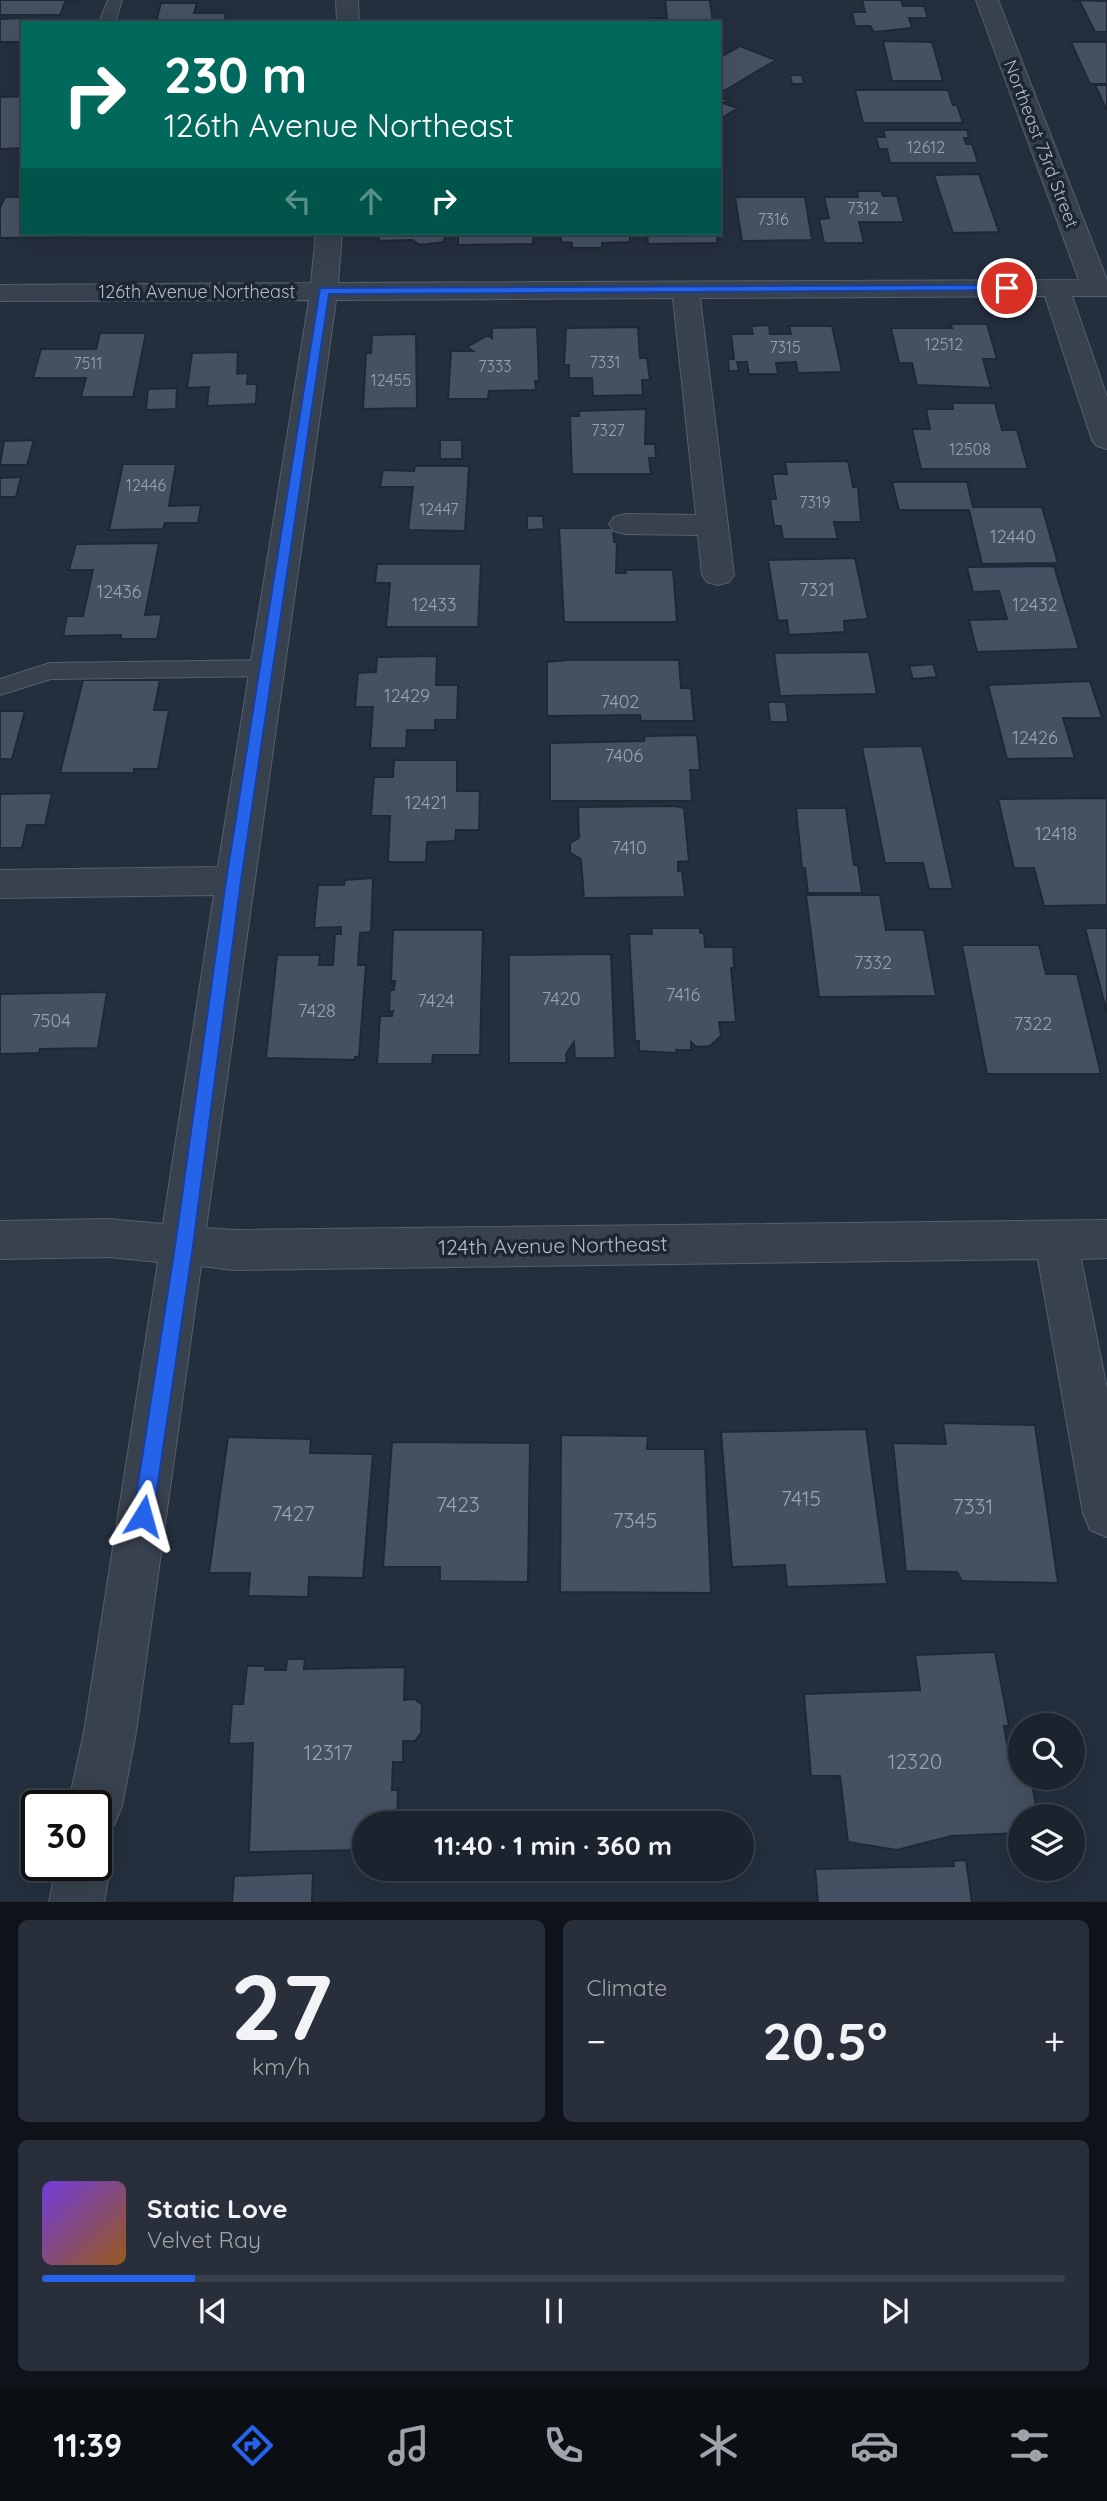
<!DOCTYPE html>
<meta charset="utf-8">
<style>
:root{--surface:#1b232e;--page:#282f3a;--text:#f1f3f6;--muted:#a0a4aa;--line:#39404a;--accent:#2563eb}
body{margin:0;font-family:Quicksand,sans-serif;background:var(--page);color:var(--text);height:100vh;display:flex;flex-direction:column;font-size:26px;white-space:nowrap}
*{box-sizing:border-box;margin:0}
p{font-size:23px;color:var(--muted)}
.icon{flex:none;width:38px;height:38px;fill:none;stroke:currentColor;stroke-width:2;stroke-linecap:round;stroke-linejoin:round}
.map{position:relative;height:1902px;overflow:hidden}
.drawer{display:flex;flex-direction:column;gap:18px;padding:18px;background:#0f1319;flex:1}
.drawer>*{flex:none}
.banner{position:absolute;left:21px;top:21px;width:700px;height:214px;border-radius:0px;box-shadow:0 7px 28px #0002,0 0 0 2px var(--line);background:#00695c;color:#fff;overflow:hidden}
.fabs{position:absolute;left:1008px;top:1713px;display:grid;gap:14px}
.fabs a{display:grid;place-items:center;width:77px;height:77px;border-radius:50%;background:var(--surface);box-shadow:0 7px 28px #0002,0 0 0 2px var(--line);font-size:35px}
.speed{position:absolute;left:21px;top:1790px;display:flex;gap:14px;font-size:35px;font-weight:700;text-align:center}
.speed>*{display:grid;place-content:center;width:91px;height:91px;border-radius:50%;background:var(--surface);box-shadow:0 7px 28px #0002,0 0 0 2px var(--line);line-height:1}
.speed .limit{border:4px solid #111;border-radius:10px;background:#fff;color:#111}
.pin{position:absolute;display:grid;place-items:center;width:60px;height:60px;color:#fff;margin:-30px;border:4px solid #fff;border-radius:50%;box-shadow:0 2px 7px #0007}
.me{position:absolute;width:77px;margin:-38px;rotate:8deg;stroke-linejoin:round;filter:drop-shadow(0 0 5px #0008)}
.turn{display:flex;align-items:center;gap:24px;height:147px;padding:0 28px;font-size:32px}
.turn .icon{width:91px;height:91px;stroke-width:2.5}
.turn b{display:block;font-size:49px;line-height:60px}
.lanes{display:flex;align-items:center;height:66px;padding:0 28px;background:#0003;justify-content:center;gap:35px;direction:ltr}
.lanes .off{opacity:.35}
.big{font-size:52px;font-weight:700;line-height:1.1}
.drawer .tile{flex:1;display:flex;flex-direction:column;justify-content:center;gap:10px;min-width:0;padding:0 24px;border-radius:10px;background:var(--page)}
.drawer .dial{align-items:center;gap:0}
.dial b{font-size:91px;line-height:1}
.song{display:flex;align-items:center;gap:21px}
.cover{width:84px;height:84px;border-radius:10px;background:linear-gradient(135deg,hsl(260 70% 55%),hsl(30 70% 35%))}
.played{height:7px;border-radius:4px;background:linear-gradient(90deg,var(--accent) 15%,var(--line) 15%)}
.keys{display:flex;justify-content:space-around;direction:ltr}
.heat{display:flex;justify-content:space-between;align-items:center;font-size:38px;direction:ltr}
.drawer .tiles{flex:1;display:grid;gap:18px;grid-template-columns:1fr 1fr}
.tile:last-child{grid-column:span 2}
.trip{position:absolute;left:352px;top:1811px;width:402px;height:70px;border-radius:35px;background:var(--surface);box-shadow:0 7px 28px #0002,0 0 0 2px var(--line);font-weight:700;line-height:70px;text-align:center}
.dock{display:flex;height:112px;justify-content:space-around;align-items:center;background:#0b0e12;color:var(--muted)}
.dock .icon{width:49px;height:49px}
.dock .selected{color:var(--accent)}
.dock b{font-size:32px;color:var(--text)}
.map>svg:first-child{display:block}
.building{fill:#455162;stroke:#1f2835;stroke-width:2}
.lines{fill:none;stroke-linecap:round;stroke-linejoin:round}
.service-casing{stroke:#565f6c;stroke-width:2}
.minor-casing{stroke:#565f6c;stroke-width:2}
.service{fill:#38414e;fill-rule:evenodd}
.minor{fill:#38414e;fill-rule:evenodd}
.route{fill:#2563eb;stroke:#184099;stroke-width:2}
.labels{text-anchor:middle;stroke-width:7;stroke-linejoin:round;paint-order:stroke}
.far-number-label{font-size:16px;fill:#98a1af}
.far-street-label{font-size:18px;fill:#b4bcc9;stroke:#1d2633}
.number-label{font-size:18px;fill:#98a1af}
.street-label{font-size:21px;fill:#b4bcc9;stroke:#1d2633}
.near-number-label{font-size:21px;fill:#98a1af}
</style>
<div class="map">
<svg width="1107" height="1903" viewBox="0 0 1107 1903">
<rect width="100%" height="100%" fill="#242f3e"/>
<path class="building" d="M0,0H79L65,2L60,15H0Z
M665,0H710L713,23H653V18H667Z
M862,0H901L903,6H924L928,18H909L912,28L874,32L870,26H855L852,12H865Z
M1070,0L1107,1V32H1095L1080,2Z
M161,3H197L194,13H226L224,23H145L156,22Z
M21,18L20,22L61,21L23,23V42H0V19Z
M883,41L932,42L943,81H892Z
M1071,42H1107V84H1090Z
M740,46L776,60L724,91L719,89V58Z
M790,75H802L804,84H792Z
M1095,85H1107V111Z
M855,90H948L953,105H957L963,123H863Z
M23,96V148L0,149V97Z
M719,97L728,100L723,103L738,108L719,120Z
M883,130H967L969,138H964L966,144H972L978,163H890L887,149H879L876,137H885Z
M979,174L999,232L953,233L934,175Z
M857,191H881L883,196H897L904,222H859L864,243H824L819,219L829,218L824,197H858Z
M5,197H23V233H84L83,237L0,238V208Z
M735,197H805L812,240L742,241Z
M379,233H445L444,242L420,245L412,240L379,241Z
M458,233H533V244L458,245Z
M551,233H630V242L602,243V248H572V243L561,242V234Z
M647,233H717V243L648,244Z
M950,324H987L997,359H983L991,388L917,385L912,363H899L891,328H952Z
M769,325L770,334H791L789,326H832L842,372L798,373L796,362L776,363L778,374H749L747,362H737L739,371H729L728,359H734L731,334H753L751,326Z
M537,327L539,381H535L536,390L489,391L488,399H448L451,351H473L467,347L488,335L492,338V328Z
M638,327L640,358H647L650,380H642L643,395L593,396L592,378H569V365H564L566,328Z
M100,333H146L133,397H81L86,378H33L41,349H96Z
M416,334L417,408L363,409L366,353H371L372,335Z
M238,352L237,374L248,373L247,384H257L256,404L207,406L209,387L187,388L192,353Z
M177,388L176,409L146,410L148,389Z
M952,403H995L1002,430H1017L1028,469H921L912,429H930L926,409H953Z
M646,409L645,444H655L656,458H649L651,474H572L570,416H579V411Z
M34,440L27,465H0L4,441Z
M440,440H462V459H440Z
M848,461L853,487H858L861,522H834L838,539H783L781,526H774L770,499H776L772,474H787L785,462Z
M123,464H176L169,506L201,505L198,523H165L163,529L109,530Z
M415,466H469L465,531L408,530L413,487H380L383,470L414,471Z
M21,477L16,497H0V478Z
M892,482H967L973,507H1042L1058,563L982,564L969,510H899Z
M527,516H543L544,529L527,530Z
M559,528H613L614,542H617L616,573H626L625,570H673L677,622H564Z
M159,543L145,615L162,614L157,639H120L121,635L63,636L67,616H83L93,570H69L76,544Z
M855,558L868,619L844,621L845,632L789,635L787,620L778,621L768,560Z
M377,564H481L478,627H386L390,583H375Z
M1054,566L1079,649L977,652L969,620L1007,619L999,591L973,592L967,567Z
M869,652L877,694L780,696L774,653Z
M437,656L436,685H458L457,720H435V730H407L406,748H370L373,707H355L358,673L376,672L377,657Z
M568,660H679L681,688H691L694,721H641L640,715L547,716V662Z
M933,664L937,677L913,679L909,666Z
M83,680H160L154,710H169L158,769H134V773H60Z
M1090,681L1102,718H1063L1075,758L1007,759L988,685Z
M768,702H786L788,722H770Z
M0,711H25L12,759H0Z
M697,735L700,770H690L692,801H550V743L644,741L645,736Z
M922,746L953,889H929L923,863H885L862,747Z
M394,760H457V791H480L479,830H456L455,841L427,842L426,862H388L390,816H371L374,777H393Z
M52,793L45,825H27L22,848H0V794Z
M1107,798V905L1044,906L1034,868H1014L998,799Z
M675,806L684,808L689,861L678,862V871H682L685,897L584,898L581,859L570,853V843L579,838L578,807Z
M796,808H846L854,865H858L862,893H808L805,868H802Z
M373,878L371,932L360,933L358,965H366L359,1057H355V1060L266,1058L277,955H320L319,965H333L335,934H341V927L314,928L318,885H344L345,880Z
M806,895H880L886,930H924L936,996L819,997Z
M651,928H700V933H704L705,947H733L734,968H731L736,1022H719L721,1036L710,1046L696,1047L691,1042V1050H676L677,1053L639,1051V1041H635L629,934H652Z
M1085,928H1107V1013Z
M393,930H483L480,1055H433L432,1064H377L380,1016H392L393,1011L389,1012L390,990H394L395,981H391Z
M962,945H1039L1046,974H1077L1101,1074H987Z
M611,954L615,1058H575L574,1042L566,1054L567,1063H509V955Z
M107,992L98,1048L40,1049L39,1053L0,1054V994Z
M943,1423L1035,1425L1058,1583L962,1581L957,1572L906,1571L893,1443L946,1444Z
M866,1429L887,1584L787,1587L785,1565L732,1567L721,1432Z
M561,1435L648,1436L647,1449H705L711,1593L560,1592Z
M228,1437L311,1439L310,1453L373,1454L363,1578L309,1577L308,1597L248,1596L250,1573H209Z
M392,1442L530,1443L528,1582L440,1581V1567H383Z
M995,1652L1009,1726H1004L1008,1749H1020V1778H1031L1038,1816H1020V1833L951,1836L897,1850L848,1842L840,1776H811L804,1694L920,1690L915,1655Z
M287,1659H305L304,1669L405,1667L404,1700L415,1699L422,1705L421,1733L415,1741H403V1762H393L392,1790H398L397,1824H364V1850L249,1852L253,1743L229,1744L232,1704H243L247,1666H266L265,1670H286Z
M966,1860L972,1903H818L815,1869L954,1866L953,1861Z
M313,1873L312,1903H232L234,1876Z"/>
<g class="lines">
<g class="service-casing">
<path id="service" d="M108,0H122L115,23H99Z
M267,660L275,662L278,668L275,674L267,676L51,679L0,695V679L50,663Z"/>
</g>
<g class="minor-casing">
<path id="minor" d="M336,0H358L359,23H337Z
M976,0H998L1107,280V296H1072L1107,397V449L1097,446L1092,440L1045,296L700,298L734,575L729,582L718,585L707,582L702,575L698,535L625,534L614,531L609,524L614,517L625,514L696,515L673,298L336,300L206,1228L234,1230L1107,1220V1258L1081,1259L1107,1389V1537L1090,1530L1083,1513L1038,1259L234,1270L201,1266L136,1732L122,1806L114,1825L96,1832V1806H68L84,1732L158,1262L109,1257L0,1259V1221L109,1219L163,1224L214,895L0,898V870L218,867L309,300L0,301V285L311,283L316,233H342L338,283L1079,280Z
M96,1844L102,1847L110,1866L104,1903H49L56,1866H96Z"/>
</g>
<use href="#service" class="service"/>
<use href="#minor" class="minor"/>
</g>
<path class="route" d="M1007,285L1013,288L1011,290L329,294L241,881L193,1246L153,1516L150,1523L143,1526L136,1523L133,1516L175,1246L226,881L320,288Z"/>
<g class="labels">
<g class="far-number-label">
<text x="926" y="153">12612</text>
<text x="863" y="214">7312</text>
<text x="773" y="225">7316</text>
<text x="944" y="350">12512</text>
<text x="785" y="353">7315</text>
<text x="605" y="368">7331</text>
<text x="88" y="369">7511</text>
<text x="495" y="372">7333</text>
<text x="391" y="386">12455</text>
<text x="608" y="436">7327</text>
<text x="970" y="455">12508</text>
<text x="146" y="491">12446</text>
<text x="815" y="508">7319</text>
<text x="439" y="515">12447</text>
</g>
<g class="far-street-label">
<text transform="translate(1041 144) rotate(69)" y="6">Northeast 73rd Street</text>
<text x="197" y="298">126th Avenue Northeast</text>
</g>
<g class="number-label">
<text x="1013" y="543">12440</text>
<text x="817" y="596">7321</text>
<text x="119" y="598">12436</text>
<text x="434" y="611">12433</text>
<text x="1035" y="611">12432</text>
<text x="407" y="702">12429</text>
<text x="620" y="708">7402</text>
<text x="1035" y="744">12426</text>
<text x="624" y="762">7406</text>
<text x="426" y="809">12421</text>
<text x="1056" y="840">12418</text>
<text x="629" y="854">7410</text>
<text x="873" y="969">7332</text>
<text x="683" y="1001">7416</text>
<text x="561" y="1005">7420</text>
<text x="436" y="1007">7424</text>
<text x="317" y="1017">7428</text>
<text x="51" y="1027">7504</text>
<text x="1033" y="1030">7322</text>
</g>
<g class="street-label">
<text transform="translate(553 1246) rotate(-1)" y="7">124th Avenue Northeast</text>
</g>
<g class="near-number-label">
<text x="801" y="1506">7415</text>
<text x="458" y="1512">7423</text>
<text x="973" y="1514">7331</text>
<text x="293" y="1521">7427</text>
<text x="635" y="1528">7345</text>
<text x="328" y="1760">12317</text>
<text x="915" y="1769">12320</text>
</g>
</g>
</svg>
<div class="fabs">
<a><svg class="icon" aria-label="search" viewBox="0 0 24 24"><circle cx="10" cy="10" r="6"/><path d="M15 15l6 6"/></svg></a>
<a><svg class="icon" aria-label="layers" viewBox="0 0 24 24"><path d="M12 4l9 5-9 5-9-5zM3 14l9 5 9-5"/></svg></a>
</div>
<div class="speed"><div class="limit">30</div></div>
<div class="pin" style="left:1007px;top:288px;background:#d93025"><svg class="icon" aria-label="arrive" viewBox="0 0 24 24"><path d="M6 21V4h12l-3 4 3 4H6"/></svg></div>
<svg class="me" style="left:143px;top:1516px" viewBox="-20 -20 40 40"><path d="M0-17L14 15 0 8-14 15z" fill="#2563eb" stroke="#fff" stroke-width="4"/></svg>
<div class="trip">11:40 · 1 min · 360 m</div>
<div class="banner">
<div class="turn"><svg class="icon" aria-label="right" viewBox="0 0 24 24"><path d="M7 20v-9h11M14 6l5 5-5 5"/></svg><div><b>230 m</b>126th Avenue Northeast</div></div>
<div class="lanes"><svg class="icon off" aria-label="left" viewBox="0 0 24 24"><path d="M17 20v-9H6M10 6l-5 5 5 5"/></svg><svg class="icon off" aria-label="ahead" viewBox="0 0 24 24"><path d="M12 20V5M6 11l6-6 6 6"/></svg><svg class="icon" aria-label="right" viewBox="0 0 24 24"><path d="M7 20v-9h11M14 6l5 5-5 5"/></svg></div>
</div>
</div>
<section class="drawer">
<div class="tiles">
<div class="tile dial"><b>27</b><p>km/h</p></div>
<div class="tile"><p>Climate</p>
<div class="heat"><a>−</a><b class="big">20.5°</b><a>+</a></div>
</div>
<div class="tile">
<div class="song"><i class="cover"></i><div><b>Static Love</b><p>Velvet Ray</p></div></div>
<div class="played"></div>
<div class="keys"><svg class="icon" aria-label="previous" viewBox="0 0 24 24"><path d="M18 5L8 12l10 7zM5 5v14"/></svg><svg class="icon" aria-label="pause" viewBox="0 0 24 24"><path d="M8 5v14M16 5v14"/></svg><svg class="icon" aria-label="next" viewBox="0 0 24 24"><path d="M6 5l10 7-10 7zM19 5v14"/></svg></div>
</div>
</div>
</section>
<nav class="dock">
<b>11:39</b>
<svg class="icon selected" aria-label="directions" viewBox="0 0 24 24"><path d="M12 3l9 9-9 9-9-9zM9 14v-3h6M13 9l2 2-2 2"/></svg>
<svg class="icon" aria-label="music" viewBox="0 0 24 24"><path d="M9 18V5l10-2v13"/><circle cx="6" cy="18" r="3"/><circle cx="16" cy="16" r="3"/></svg>
<svg class="icon" aria-label="phone" viewBox="0 0 24 24"><path d="M5 4h4l2 5-3 2q2 4 5 5l2-3 5 2v4C11 20 4 13 5 4z"/></svg>
<svg class="icon" aria-label="climate" viewBox="0 0 24 24"><path d="M12 3v18M4 7l16 10M4 17L20 7"/></svg>
<svg class="icon" aria-label="car" viewBox="0 0 24 24"><path d="M5 17H2v-5l4-1 3-4h7l3 4 3 1v5h-3M9 17h6M6 11h13"/><circle cx="7" cy="17" r="2"/><circle cx="17" cy="17" r="2"/></svg>
<svg class="icon" aria-label="filters" viewBox="0 0 24 24"><path d="M4 7h16M4 17h16"/><circle cx="9" cy="7" r="2"/><circle cx="15" cy="17" r="2"/></svg>
</nav>
